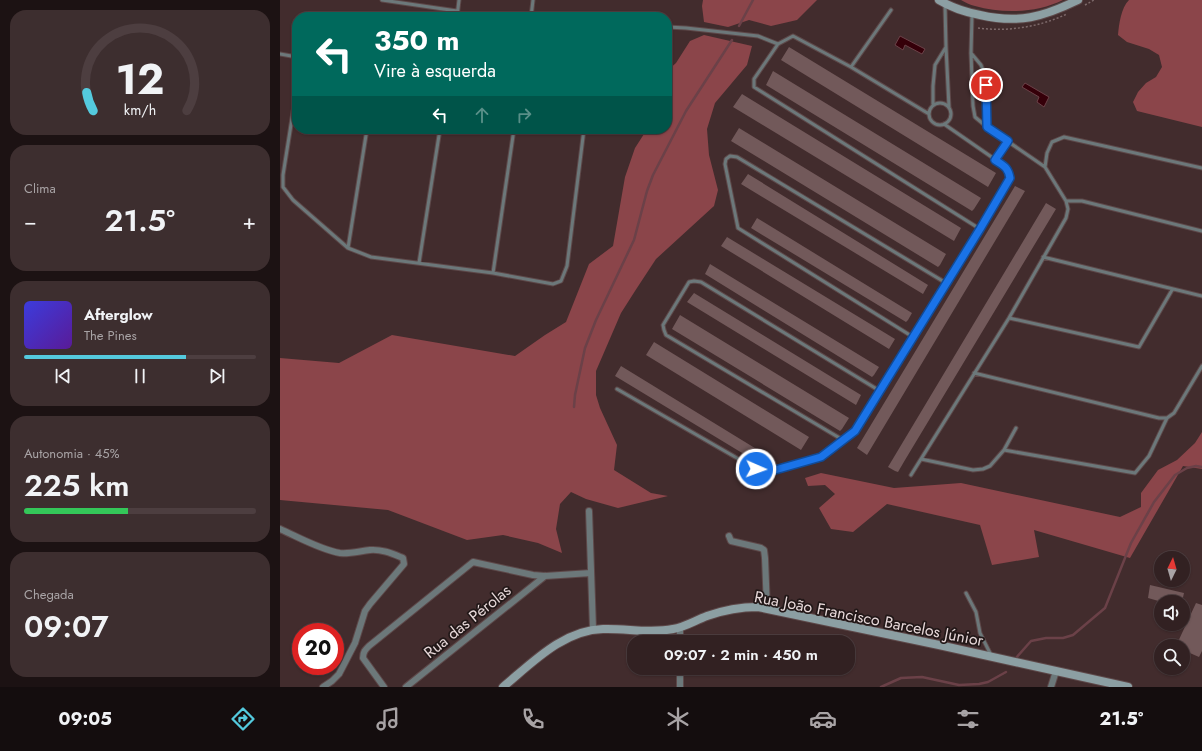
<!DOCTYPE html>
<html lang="pt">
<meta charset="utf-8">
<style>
:root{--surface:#322122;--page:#3d2e2f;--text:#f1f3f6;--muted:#a8a3a5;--line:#4d3e40;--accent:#54cade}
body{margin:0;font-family:Jost,sans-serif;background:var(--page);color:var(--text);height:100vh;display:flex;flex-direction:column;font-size:15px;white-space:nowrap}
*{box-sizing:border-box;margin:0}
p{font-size:13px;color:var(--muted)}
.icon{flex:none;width:22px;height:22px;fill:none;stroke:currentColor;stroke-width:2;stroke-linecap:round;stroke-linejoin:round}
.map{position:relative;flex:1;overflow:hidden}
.details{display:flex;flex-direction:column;gap:10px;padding:10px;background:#1c1213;width:280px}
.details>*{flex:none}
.banner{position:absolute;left:12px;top:12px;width:380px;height:122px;border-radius:16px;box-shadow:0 1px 3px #0004,0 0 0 1px var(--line);background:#00695c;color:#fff;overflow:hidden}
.needle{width:26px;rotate:5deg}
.fabs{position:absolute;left:874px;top:551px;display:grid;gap:8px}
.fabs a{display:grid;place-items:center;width:36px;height:36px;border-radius:50%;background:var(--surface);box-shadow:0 1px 3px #0004,0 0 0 1px var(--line);font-size:20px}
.speed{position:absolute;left:12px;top:623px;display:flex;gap:8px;font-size:20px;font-weight:700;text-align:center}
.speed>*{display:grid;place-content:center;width:52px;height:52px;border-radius:50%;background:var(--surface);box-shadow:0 1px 3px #0004,0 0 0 1px var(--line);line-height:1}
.speed .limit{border:6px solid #d22;background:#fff;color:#111}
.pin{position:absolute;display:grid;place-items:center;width:34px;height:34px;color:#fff;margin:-17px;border:2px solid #fff;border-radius:50%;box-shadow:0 1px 4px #0007}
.me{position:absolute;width:44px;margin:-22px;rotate:92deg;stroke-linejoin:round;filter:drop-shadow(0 0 3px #0008)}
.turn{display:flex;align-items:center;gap:14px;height:84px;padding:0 16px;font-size:18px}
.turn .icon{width:52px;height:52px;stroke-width:2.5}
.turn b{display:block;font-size:28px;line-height:34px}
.lanes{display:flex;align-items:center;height:38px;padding:0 16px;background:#0003;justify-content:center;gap:20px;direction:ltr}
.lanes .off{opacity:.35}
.big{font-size:30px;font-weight:600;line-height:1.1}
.details .widget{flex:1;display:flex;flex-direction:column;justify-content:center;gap:6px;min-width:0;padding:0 14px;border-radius:16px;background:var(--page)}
.details .dial{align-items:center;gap:0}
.dial svg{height:104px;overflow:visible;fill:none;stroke:var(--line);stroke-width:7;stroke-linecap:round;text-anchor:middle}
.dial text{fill:var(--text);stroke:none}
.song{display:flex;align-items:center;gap:12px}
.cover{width:48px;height:48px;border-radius:6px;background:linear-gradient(135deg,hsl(240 70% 55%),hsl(270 70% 35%))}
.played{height:4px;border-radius:2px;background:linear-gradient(90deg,var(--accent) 70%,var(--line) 70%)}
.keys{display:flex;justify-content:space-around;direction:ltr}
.heat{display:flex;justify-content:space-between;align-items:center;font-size:22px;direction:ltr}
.charge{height:6px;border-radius:3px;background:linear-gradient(90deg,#34c759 45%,var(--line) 0)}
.trip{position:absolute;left:347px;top:635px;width:228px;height:40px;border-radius:16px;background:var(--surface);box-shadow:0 1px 3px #0004,0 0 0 1px var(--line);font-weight:600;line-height:40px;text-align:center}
.tabs{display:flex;height:64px;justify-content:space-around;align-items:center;background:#140d0e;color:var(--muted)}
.tabs .icon{width:28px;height:28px}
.tabs .selected{color:var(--accent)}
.tabs b{font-size:18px;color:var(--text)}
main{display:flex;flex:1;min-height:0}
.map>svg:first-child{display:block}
.green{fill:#8b454a}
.water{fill:#350009;stroke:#6b4148}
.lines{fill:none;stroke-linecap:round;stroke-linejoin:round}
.stream{stroke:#6b4148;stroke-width:2.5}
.building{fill:#72595a}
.lane-casing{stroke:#5d4849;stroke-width:5}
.street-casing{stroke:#5d4849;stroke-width:8}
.secondary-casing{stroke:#5d4849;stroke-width:10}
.path{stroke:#7d696a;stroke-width:1.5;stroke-dasharray:2 2;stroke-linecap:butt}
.lane{stroke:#6c787a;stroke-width:3}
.street{stroke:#6c787a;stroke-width:6}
.secondary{stroke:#8c9fa3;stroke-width:8}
.route-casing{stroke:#114b97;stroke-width:10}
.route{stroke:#1a73e8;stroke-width:7}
.labels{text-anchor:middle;stroke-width:3.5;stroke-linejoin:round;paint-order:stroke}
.street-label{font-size:16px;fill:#e8d9da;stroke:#221818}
</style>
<main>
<section class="details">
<div class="widget dial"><svg viewBox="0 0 100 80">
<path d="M14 69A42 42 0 1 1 86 69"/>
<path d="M14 69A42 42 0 0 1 9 55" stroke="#54cade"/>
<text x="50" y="56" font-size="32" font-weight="700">12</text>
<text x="50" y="72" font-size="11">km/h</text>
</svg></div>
<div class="widget"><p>Clima</p>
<div class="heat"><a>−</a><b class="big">21.5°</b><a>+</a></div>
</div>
<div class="widget">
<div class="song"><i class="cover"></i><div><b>Afterglow</b><p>The Pines</p></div></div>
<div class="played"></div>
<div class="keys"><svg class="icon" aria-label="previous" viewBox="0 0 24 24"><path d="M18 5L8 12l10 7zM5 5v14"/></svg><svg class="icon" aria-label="pause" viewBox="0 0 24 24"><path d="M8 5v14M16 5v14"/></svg><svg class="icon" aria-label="next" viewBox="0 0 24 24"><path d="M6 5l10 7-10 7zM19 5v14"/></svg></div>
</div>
<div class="widget"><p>Autonomia · 45%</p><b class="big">225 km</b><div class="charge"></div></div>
<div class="widget"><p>Chegada</p><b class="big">09:07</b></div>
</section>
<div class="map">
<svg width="922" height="687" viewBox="0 0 922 687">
<rect width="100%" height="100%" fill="#422c2d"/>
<path class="green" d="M423,0H537L517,20L491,26L469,20L448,27L424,22L422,6Z
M681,0H783C757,13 723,14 695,6C690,5 685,2 681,0Z
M849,0H922V127L857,111L853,102L858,92L866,83L876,77L882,67L879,55L869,49L847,42L838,35C839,24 841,8 849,0Z
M424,35L472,46L467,65L435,103L427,129L429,155L438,190L434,206L376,259L355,291L341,313L316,371V395L320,408L337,445L334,470L371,493L388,496L338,508L306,499L291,492L280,504L276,529L282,553L258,543L223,535L187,540L108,510L0,500V358L59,363L112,335L235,356L265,335L286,322L309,264L333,246L345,177L355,148L364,134L362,129H387V71L396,63L410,41Z
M922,432V469L903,466L850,558L754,530L759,557L712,565L700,525L607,504L573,532L551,529L539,508L555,494L545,485L528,486L525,478L541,473L614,488L681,483L840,517L861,507V493L878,470L897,460L915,443Z"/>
<path class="water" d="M620,36L645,49L642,54L625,45L623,50L615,45Z
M745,83L769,97L764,107L757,102L759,97L742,87Z"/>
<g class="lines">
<path class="stream" d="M459,26L473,0
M294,407L295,395L305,348L316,320L354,240L367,191L373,175L406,111L452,40
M736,658L751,641L766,638H783L793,635L825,608L851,543L874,502L895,475L907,468L916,466L922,467
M601,687L621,678L642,677L679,685L699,684L708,682L726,672"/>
</g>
<path class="building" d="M509,47L716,173L708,187L501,60Z
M493,71L701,198L694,209L692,211L486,85Z
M462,94L681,228L674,241L453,107Z
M459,128L666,254L660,265L658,267L451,141Z
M468,174L648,285L643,294L461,184Z
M735,186L745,191L587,455L577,448Z
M766,203L776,209L625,460L618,472L615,471L608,467Z
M477,218L632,313L628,320L626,322L471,228Z
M447,237L615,339L609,349L441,246Z
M430,264L599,367L594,375L592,377L425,274Z
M414,293L581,395L576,405L407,302Z
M400,315L569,418L562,429L560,431L392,329Z
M374,342L529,437L521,450L366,355Z
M341,366L483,453L479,460L477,462L335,376Z
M870,585L904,593L902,602H882L868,598Z
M916,603L922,605V651L919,657L903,650V646H896Z"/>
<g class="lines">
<g class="lane-casing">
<path id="lane" d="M102,0L177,11
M665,5L666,47L669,107
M692,15L691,53L693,106L695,117L707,127L765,167
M177,17L179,0
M251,17L253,0
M387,27L406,28L478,36L498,44
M691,53L701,65L705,75L707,127
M0,54L17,57
M571,67L611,10
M17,87L3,175V187L13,200L68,248L91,257L213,273L273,284L281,281L287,266L304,129
M649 114a11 11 0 1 1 22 0a11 11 0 1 1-22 0Z
M653,104V86L655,65L666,47
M649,114L571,67L513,36L498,44L474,79V87L700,229
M715,160L728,141
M786,201H802L922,231
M68,248L87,129
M763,257L922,296
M139,263L160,129
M213,273L234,129
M729,318L859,347L892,290
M633,337L458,228L445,164L446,159L450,156L457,157L666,283
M694,373L879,418H887L894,413L922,366
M337,389L476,469L495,470L541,457L575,431L700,229L730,178L729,172L726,167L664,124
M563,440L386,335L384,330L383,325L409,282L414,281L421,282L600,391
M724,450L855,473L869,456L887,418
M641,459L693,470L703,469L710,466L724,450L736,428
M631,475L729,318L786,218L788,209L786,201L765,167L767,153L772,142L784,137L922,168
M686,593L696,612L700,633L711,655"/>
</g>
<g class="street-casing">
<path id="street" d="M309,511L313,629
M0,529C18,537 41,550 60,553C70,554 80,551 90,550C102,549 113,554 123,558L124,564L90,604L85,611L75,643L59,674L52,681L43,687
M449,536L451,541L481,548L484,550L485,558L487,609
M400,642V627
M104,687L83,658C83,652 85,650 89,646L193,562L253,575L265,576L311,573
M126,687L265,576
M400,687V668
M771,687L776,671"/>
</g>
<g class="secondary-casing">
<path id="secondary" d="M659,0C672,8 685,12 700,15C739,24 763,17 798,0
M223,687C252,663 283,630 323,629C346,628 370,634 393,629C405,627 416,620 427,616C444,610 460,607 478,607L659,645L848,687"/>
</g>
<path class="path" d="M805,5L814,0
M698,28C728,32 759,27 787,14"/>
<use href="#lane" class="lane"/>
<use href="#street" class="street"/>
<use href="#secondary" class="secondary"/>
</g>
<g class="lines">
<g class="route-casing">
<path id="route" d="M476,469L495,470L541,457L575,431L700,229L730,178C728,167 724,166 715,160L728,141L707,127L706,85"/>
</g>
<use href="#route" class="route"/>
</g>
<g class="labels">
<g class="street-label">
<text transform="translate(589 618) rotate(11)" y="6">Rua João Francisco Barcelos Júnior</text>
<text transform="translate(187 621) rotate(-39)" y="6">Rua das Pérolas</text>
</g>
</g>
</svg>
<div class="fabs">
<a><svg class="needle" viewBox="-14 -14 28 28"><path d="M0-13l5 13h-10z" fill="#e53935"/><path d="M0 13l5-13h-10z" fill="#a8a3a5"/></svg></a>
<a><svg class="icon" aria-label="sound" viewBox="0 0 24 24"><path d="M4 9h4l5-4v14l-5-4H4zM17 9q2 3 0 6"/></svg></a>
<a><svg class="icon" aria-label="search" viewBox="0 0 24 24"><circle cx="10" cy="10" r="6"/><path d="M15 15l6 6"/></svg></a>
</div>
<div class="speed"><div class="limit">20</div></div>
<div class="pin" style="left:706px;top:85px;background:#d93025"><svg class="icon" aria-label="arrive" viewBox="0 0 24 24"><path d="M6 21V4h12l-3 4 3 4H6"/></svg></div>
<svg class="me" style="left:476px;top:469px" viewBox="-20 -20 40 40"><circle r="17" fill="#1a73e8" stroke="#fff" stroke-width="3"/><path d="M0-11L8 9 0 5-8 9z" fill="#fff"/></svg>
<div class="trip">09:07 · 2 min · 450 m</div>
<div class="banner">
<div class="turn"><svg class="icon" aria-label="left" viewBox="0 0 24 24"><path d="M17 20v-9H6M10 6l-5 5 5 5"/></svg><div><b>350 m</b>Vire à esquerda</div></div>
<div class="lanes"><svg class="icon" aria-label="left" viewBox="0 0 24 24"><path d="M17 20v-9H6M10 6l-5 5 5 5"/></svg><svg class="icon off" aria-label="ahead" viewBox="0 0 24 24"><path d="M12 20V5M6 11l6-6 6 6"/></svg><svg class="icon off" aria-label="right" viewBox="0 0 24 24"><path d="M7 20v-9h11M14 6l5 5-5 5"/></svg></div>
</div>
</div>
</main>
<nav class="tabs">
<b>09:05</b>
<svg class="icon selected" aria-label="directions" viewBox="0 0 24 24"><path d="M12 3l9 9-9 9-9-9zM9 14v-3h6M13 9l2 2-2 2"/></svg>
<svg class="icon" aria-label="music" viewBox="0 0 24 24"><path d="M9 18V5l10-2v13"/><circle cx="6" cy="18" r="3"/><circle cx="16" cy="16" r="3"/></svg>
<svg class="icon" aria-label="phone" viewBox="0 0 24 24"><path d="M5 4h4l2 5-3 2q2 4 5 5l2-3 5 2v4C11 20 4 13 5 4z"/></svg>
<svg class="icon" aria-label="climate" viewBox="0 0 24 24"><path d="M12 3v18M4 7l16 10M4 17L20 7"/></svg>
<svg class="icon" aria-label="car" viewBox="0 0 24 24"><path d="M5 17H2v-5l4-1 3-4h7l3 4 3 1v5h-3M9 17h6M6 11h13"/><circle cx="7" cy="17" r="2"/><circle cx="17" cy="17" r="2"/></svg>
<svg class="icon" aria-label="filters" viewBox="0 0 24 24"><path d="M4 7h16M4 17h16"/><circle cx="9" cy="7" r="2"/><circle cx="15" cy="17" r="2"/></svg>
<b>21.5°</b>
</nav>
